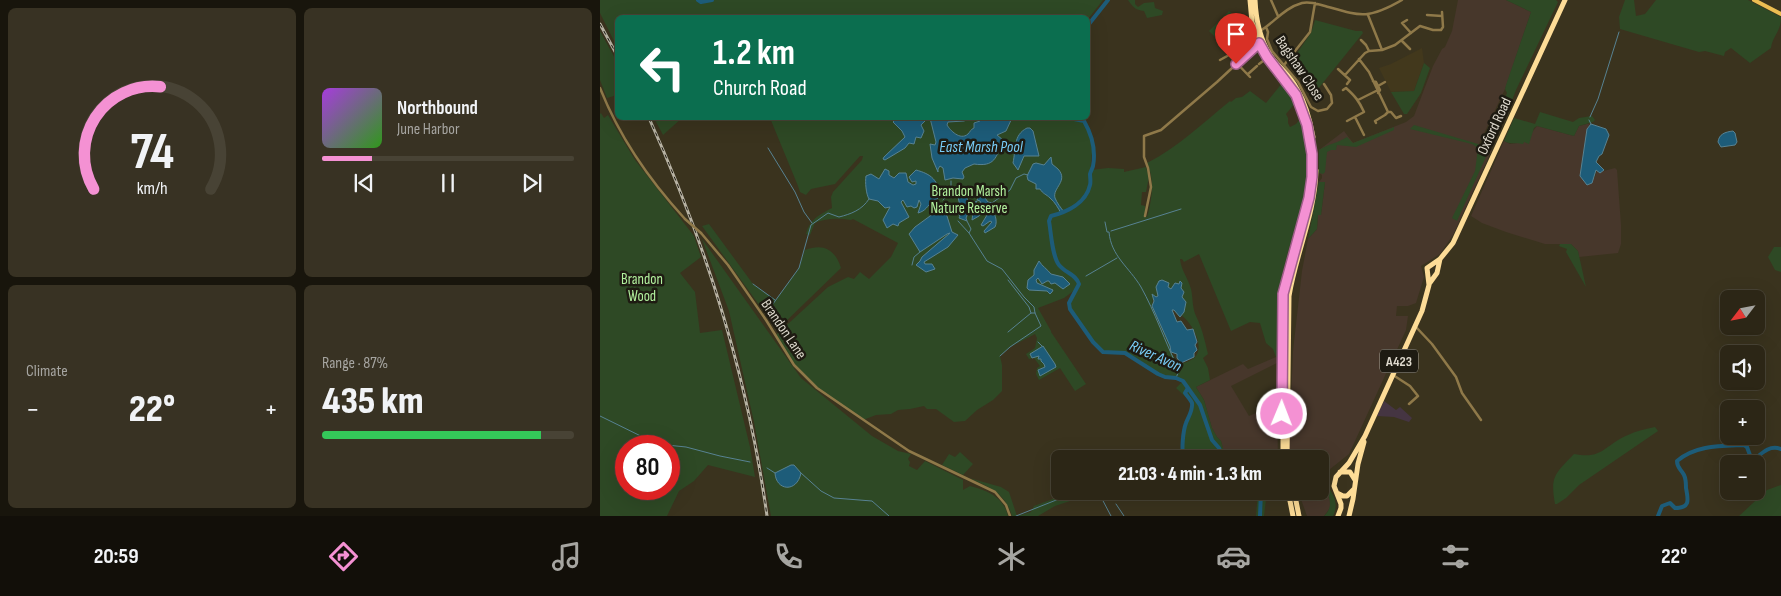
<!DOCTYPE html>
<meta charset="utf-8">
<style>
:root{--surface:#2c2616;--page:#383223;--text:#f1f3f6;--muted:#a6a5a1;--line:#484335;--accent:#f491d3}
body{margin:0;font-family:"Sofia Sans Condensed",sans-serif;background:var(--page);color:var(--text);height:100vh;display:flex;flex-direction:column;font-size:19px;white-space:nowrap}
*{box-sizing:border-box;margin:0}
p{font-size:16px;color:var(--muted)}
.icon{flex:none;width:28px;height:28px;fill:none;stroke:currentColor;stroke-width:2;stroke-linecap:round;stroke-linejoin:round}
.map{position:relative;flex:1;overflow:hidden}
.side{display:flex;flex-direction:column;gap:8px;padding:8px;background:#18150c;width:600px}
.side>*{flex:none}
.top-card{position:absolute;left:15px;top:15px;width:475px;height:105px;border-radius:8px;box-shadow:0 5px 20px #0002,0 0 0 1px var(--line);background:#0b6e4f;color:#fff;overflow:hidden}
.needle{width:32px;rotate:238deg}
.buttons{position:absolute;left:1120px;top:290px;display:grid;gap:10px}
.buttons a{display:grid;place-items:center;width:45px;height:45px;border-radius:8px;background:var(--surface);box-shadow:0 5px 20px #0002,0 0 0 1px var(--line);font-size:25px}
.speed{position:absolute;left:15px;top:435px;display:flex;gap:10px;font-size:25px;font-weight:700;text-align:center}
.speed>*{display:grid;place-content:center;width:65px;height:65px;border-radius:50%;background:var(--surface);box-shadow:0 5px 20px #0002,0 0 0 1px var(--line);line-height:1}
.speed .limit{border:8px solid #d22;background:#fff;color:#111}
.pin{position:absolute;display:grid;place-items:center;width:42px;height:42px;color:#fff;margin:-51px -21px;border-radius:50% 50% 50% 0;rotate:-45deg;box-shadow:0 0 5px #0007}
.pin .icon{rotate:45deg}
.me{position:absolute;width:55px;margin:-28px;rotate:1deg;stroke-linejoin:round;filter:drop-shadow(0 0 4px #0008)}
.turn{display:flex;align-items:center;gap:18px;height:105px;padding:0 15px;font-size:22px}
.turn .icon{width:65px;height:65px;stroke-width:2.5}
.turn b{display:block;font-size:35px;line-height:42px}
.big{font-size:38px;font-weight:800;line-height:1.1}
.side .widget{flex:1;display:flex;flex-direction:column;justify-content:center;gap:8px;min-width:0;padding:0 18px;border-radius:8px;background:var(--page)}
.side .dial{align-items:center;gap:0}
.dial svg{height:130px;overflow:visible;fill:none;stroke:var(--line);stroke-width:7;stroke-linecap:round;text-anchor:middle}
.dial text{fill:var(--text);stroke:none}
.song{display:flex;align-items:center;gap:15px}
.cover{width:60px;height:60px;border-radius:8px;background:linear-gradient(135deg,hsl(280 70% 55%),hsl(110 70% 35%))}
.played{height:5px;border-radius:2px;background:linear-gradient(90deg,var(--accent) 20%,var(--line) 20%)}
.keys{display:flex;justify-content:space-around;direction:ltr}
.heat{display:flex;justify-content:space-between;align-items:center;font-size:28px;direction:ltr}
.charge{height:8px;border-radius:4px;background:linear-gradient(90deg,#34c759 87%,var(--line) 0)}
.side .tiles{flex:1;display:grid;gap:8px;grid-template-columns:repeat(2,1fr)}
.trip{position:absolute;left:451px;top:450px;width:278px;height:50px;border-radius:8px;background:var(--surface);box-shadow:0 5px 20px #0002,0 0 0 1px var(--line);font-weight:800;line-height:50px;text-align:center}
.menu{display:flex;height:80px;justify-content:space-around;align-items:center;background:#120f09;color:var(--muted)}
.menu .icon{width:35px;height:35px}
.menu .active{color:var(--accent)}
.menu b{font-size:22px;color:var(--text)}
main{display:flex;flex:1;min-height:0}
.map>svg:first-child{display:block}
.commercial{fill:#453542}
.industrial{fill:#47372b}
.built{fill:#42381c}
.green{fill:#2e4925;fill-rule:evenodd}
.water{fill:#1d5c79;stroke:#578292}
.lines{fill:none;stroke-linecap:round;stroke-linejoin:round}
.stream{stroke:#578292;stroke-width:1}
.river{stroke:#1d5c79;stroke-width:4}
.minor{stroke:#8f7949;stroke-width:2.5}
.major{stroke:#ecbd52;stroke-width:4}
.highway{stroke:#fddc97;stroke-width:5}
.rail-casing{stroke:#b7b2a3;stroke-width:3}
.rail{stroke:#1e1b12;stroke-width:1;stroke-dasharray:4;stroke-linecap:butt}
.minor-bridge{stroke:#8f7949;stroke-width:2.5}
.route-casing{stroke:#9f5e89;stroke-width:12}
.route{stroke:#f491d3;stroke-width:9}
.labels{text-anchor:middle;stroke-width:5;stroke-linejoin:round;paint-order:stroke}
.shield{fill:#1e1b12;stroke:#a4a095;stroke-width:1}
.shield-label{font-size:14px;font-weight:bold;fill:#ded9cd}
.street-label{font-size:15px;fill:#ded9cd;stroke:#1e1b12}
.park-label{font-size:15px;fill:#b2f19e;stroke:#1e1b12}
.water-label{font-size:16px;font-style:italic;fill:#79cdf8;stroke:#1e1b12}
</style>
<main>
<section class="side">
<div class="tiles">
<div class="widget dial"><svg viewBox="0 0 100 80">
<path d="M14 69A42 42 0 1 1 86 69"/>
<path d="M14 69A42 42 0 0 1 55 6" stroke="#f491d3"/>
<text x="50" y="56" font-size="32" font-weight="700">74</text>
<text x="50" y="72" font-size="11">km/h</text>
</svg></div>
<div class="widget">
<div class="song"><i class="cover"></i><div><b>Northbound</b><p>June Harbor</p></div></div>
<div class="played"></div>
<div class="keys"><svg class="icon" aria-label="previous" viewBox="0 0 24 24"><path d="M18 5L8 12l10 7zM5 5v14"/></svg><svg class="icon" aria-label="pause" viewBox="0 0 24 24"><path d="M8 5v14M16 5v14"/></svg><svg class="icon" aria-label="next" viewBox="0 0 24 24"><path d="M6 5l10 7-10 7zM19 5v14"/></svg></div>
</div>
<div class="widget"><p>Climate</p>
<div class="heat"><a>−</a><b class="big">22°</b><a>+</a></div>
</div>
<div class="widget"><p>Range · 87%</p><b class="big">435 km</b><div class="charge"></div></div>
</div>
</section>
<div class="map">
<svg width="1181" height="516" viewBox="0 0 1181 516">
<rect width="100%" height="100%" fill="#3a331e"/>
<path class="commercial" d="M784,401L796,410L800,407L812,418L809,422L794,417L777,416Z"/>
<path class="industrial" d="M858,0H906L931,12L905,89L879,144L892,150L853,235L840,254L821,266L824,277L816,303L808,306H797L796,316H808L806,330L749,454L720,477L729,496L731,504L730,508L724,516H707L698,491H720V459H690L689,449L693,351L702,271L708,239L717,229L718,215H721L725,182H719L722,178V175L719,173V150L744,131L753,143L806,122L814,116L833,66L842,49L845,47L852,31Z
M991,123L987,129L980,176L987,184L995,177L997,170L1000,172L1015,168L1017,170L1021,225V244L1018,253L979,257L978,251L971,244H945L906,232L882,223L871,216L904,141L910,144L924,142L937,126L974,136L979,126Z
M676,357H679V362L631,386L649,416L677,404L678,459L625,458L621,441L617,437L612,428L604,400L596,387L643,364L648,369Z"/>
<path class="built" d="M822,48L824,63L814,91L791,92L779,68L791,64Z"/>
<path class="green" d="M0,0H503L488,19V18H18L17,47L0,13Z
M528,0H535V4L538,7L544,3L554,2L555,8L563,11L562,15L547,18L544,11C535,10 533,7 528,0Z
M862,0H956L958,2L916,90L905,118L898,115L907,93L905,89L906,85L931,12L906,0Z
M1025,0H1034L1036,16L1045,14L1056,0H1148L1181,17C1181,32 1173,35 1171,48L1150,63L1131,48L1125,52L1124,56L1105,51L1099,52L1020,29L1019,17Z
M629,11L635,16L625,25L640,40L636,44L645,53L638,60L609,31Z
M715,20L756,31H762L763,33L718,89L695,56L711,33Z
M0,31L17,62V95L7,98L0,80Z
M824,63L830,68L821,93L807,114H804L791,92L814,91Z
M683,82L690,92L689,94L692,95L696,102L686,114L688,118V123L690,127L696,124L701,118C719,182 695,217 682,276C677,303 679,330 679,357H676L673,349L666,343L660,323L650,322L631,331L599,254L584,262L582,259H580C581,270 588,278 591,289C593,297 592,308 596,316C602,328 605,341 608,354L603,358L608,368L610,380L596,387L604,400L612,428L617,437L621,441L626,459H584C581,451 583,447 584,439C585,433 584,428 586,422C589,415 591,411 592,403L576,388L583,381C575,377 567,379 560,375C548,368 539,357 526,353C517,350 508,355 499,349L470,309L469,303L476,289L464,298L438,308L451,331V332L486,384L475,391L460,368L439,380L436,374L437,368L440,366L434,358L429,359L426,354L435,348L437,338L435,334L410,347L400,356L402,365V391L393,400L377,410L365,421L354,422L336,409H327L324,406L310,409L298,410L291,414L276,415L263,420L217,388L194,365L176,335L228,287L248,277L254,279L260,272L269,279L291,257L298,243L253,219L251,220C238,218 226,218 215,223L210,235L206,234C209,220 220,214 232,208L231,197L233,192L262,160L263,156H260L235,184L211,189L206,195L200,192L198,186L170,118H481C486,126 491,135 492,145C493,152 490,162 491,170L508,168L524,169V172L546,167L549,177L546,192H542L541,205L545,206V216L547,217C552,200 555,179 547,163C578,147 603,123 630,101L631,102L636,98L642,97L650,91L666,103ZM579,281L582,285L581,288L584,292L582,297L586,302L582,316C592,323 606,347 594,358C591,361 583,363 579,365L571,352L570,346L552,306L553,298L558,296L566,282L568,283V287L571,289L575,283L579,284Z
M940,112L973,122L979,118L992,116L995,120L993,122L979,126L974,136L937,126L934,128L929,144L924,142L923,144C916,142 911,145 904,141L914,118L935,124Z
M1,113L4,118L8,115L35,160L94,236L101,257L80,273L95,292L100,333L122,330L150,447L155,477L108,465L94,481L79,491L67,516H0V114ZM26,446H69V489H26Z
M54,118H82L63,135Z
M814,125L878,144L889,150L857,221L852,218L875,171L878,148L872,144L810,129Z
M794,127V130L756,147L737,145L736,150H731L727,152L725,172L723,174L719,173V150C728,144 738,143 747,137L753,143Z
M719,182H725L721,215H718L717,229L708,239Z
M109,224L153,284L176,300L199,268L205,250C223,243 235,249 241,268L178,329L170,320L102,226Z
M102,239L201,378L272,436L298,451L311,454L308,459L310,462L309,466L317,470L325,461L363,480V490L370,486C386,490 404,497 408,516H171L154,422L129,311Z
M960,244H971L978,251L986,287L966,252L967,249L959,246Z
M1174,247H1181V272L1175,270L1168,257Z
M1055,427L1058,431L979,485L966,498L957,504H955C950,476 955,474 974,454C1003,460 1004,445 1028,435C1036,431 1046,429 1055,427Z
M360,452L373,464L363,475L342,465L349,454L355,457Z
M369,478L401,487L409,492L417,516L431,512L434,506L474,491H505L510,497L494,495L485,496L455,506L438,516H412C405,493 390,487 369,478Z
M725,485H727C734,496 739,504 733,516H724C735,505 728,497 725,485Z
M1181,485V516H1139L1167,490Z
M658,491H667L664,516H656Z"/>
<path class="water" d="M297,118H325V121L321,125L324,131L321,138L316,137L314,144L309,143L305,148L285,160L283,159L284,157L305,137L302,131L293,122Z
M330,118H371L364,121L348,122L347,125C350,130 360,141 368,134C370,132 371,129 374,128V123L380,121L376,118H412L406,131L397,135L403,140C396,158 395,167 374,164L365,168L362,172L364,177L363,179L353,178L345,180L343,168L340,166L338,169V172L332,158L330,144L335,145L336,142Z
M991,124L1006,129L1009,135L1002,154L999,156L996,162L1004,170L1000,173L996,170L992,183L987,185L980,176L987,129Z
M427,128H430L433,131L439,156H424L418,170L413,163C416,149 413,135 427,128Z
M1133,131L1135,133L1137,142L1135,145L1121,147L1118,142C1119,134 1125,132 1133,131Z
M451,157L452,164C454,166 456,167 458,169C469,181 452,188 455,198C457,203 461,208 464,212L461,213C458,208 455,202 450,198C446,194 443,194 440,189H436V184L428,180L427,176L433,164L436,163L444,165Z
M285,169L289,171V175L294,178L299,173H306L308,182L313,185L316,184V181L312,182L309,177L316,170C331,174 339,180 339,197C338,199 335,200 333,201C327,206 326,211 318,213L321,204L319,200L317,207L314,208L311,206L307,207L303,200L301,202L309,217L299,223L298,226L293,224L287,228L283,220L290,207L285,208L278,201L269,199C266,194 265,182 266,176L271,174L279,179Z
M365,186L368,202L371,204L377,201L375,205L376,212L380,213L379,216L372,220L373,212L369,211L366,218L367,221L359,218L360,216L358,214L361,211L357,192Z
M379,188L386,191L385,198L388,202L392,203L388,207C395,211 398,221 395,227L385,233L384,231L392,222L390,221L383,226L381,225L387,215L380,201L377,200L378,198L375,193Z
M341,208L346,213L352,232L358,235L348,247L324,262L325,264H332L335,269L326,272L316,265L320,261L322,257L350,233L347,234L320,252L309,234L315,227Z
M439,261C442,266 447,269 451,274L463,277L470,284L463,289L455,283L451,284L449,281H447L442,284L438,278L436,280L437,283L453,290L452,292L450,294L447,291L429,290L427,288L428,280L434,275V270Z
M562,280L569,283L568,287L571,289L575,283L579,284L580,281L582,283L581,288L584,292L582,297L586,302L584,312L580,317L574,310H572L577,322L581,321L587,330L593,329L597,342L595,345L597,350L594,353V357L581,363L577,358V354L571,352L570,346L552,306L554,301L552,294L556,297L558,296L556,287L559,281Z
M443,346L455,364L456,367L440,376L438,370L445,367L444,364L441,361V359H438L439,356L432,358L430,354Z
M191,465H194L201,473C197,493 176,491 175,473Z"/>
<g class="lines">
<path class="stream" d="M990,117L998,99L1019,32
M989,120L991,124
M168,148L195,192L204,212L212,223
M343,200L351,191V181
M392,203L410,190L416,178L424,174L428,175
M358,221L369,233
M367,221L371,229L369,233L387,261L402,269L424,297L434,307L435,313L441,326L410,347L400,356
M505,222L507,232H509C511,256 529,267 541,287C555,312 565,342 578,368V373L576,378
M511,231L581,209
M312,265L314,257L320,252
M486,276L517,258
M408,280L429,307L431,313
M153,284L175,300
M170,308L199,268L211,225L228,213L239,217C251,214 262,210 269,199
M408,332L431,313H435
M438,342L442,346
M0,416L57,444L86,447L120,456L150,462
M167,468L175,473
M201,473L221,491L234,498L272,501L289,516
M501,497L511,516
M516,504L524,516
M416,516L479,491"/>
<path class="river" d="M98,0L101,2L112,0
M488,37L489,24L508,0
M469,118L484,121C492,135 496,150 493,166C493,167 490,173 490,174C490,177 491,182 490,185C486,203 467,212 451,216L449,221C451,232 452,256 459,265C465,273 476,274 479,284L469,303L470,309L493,342L503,352L525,353L558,374L565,377L576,378L583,381L600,405L612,440L619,448L623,459
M584,459C581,451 583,431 586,423C588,417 593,411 592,403C591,400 587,396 585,393L588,388
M578,491L581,494L593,498L598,493L605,498L614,491
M660,516L661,491
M1058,516L1062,506L1070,503L1075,508C1091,508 1088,499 1086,488C1086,484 1086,479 1084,475C1081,469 1077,468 1077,461C1096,445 1121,446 1144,445L1147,447L1151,458L1155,459C1163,452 1170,445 1181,449"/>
<path class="minor" d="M671,0L678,16
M768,15L782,50L795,45L820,26L833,30H841L843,27L842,12
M827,15L842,16
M807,20L802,23L811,33
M666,27L668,32L667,39L672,51L698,82L711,107L718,111L727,109L732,103L731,95L724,84
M660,31C675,22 684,8 702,3C710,1 717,4 725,6C760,16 768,20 802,0
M761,40L766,45L769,51
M802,41L810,49
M759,59L769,72L788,112
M620,60L629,55L650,77
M659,64L663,61
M684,65L710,32L715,3
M738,69L750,80L747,84
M648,74L657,66
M745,75L765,53L769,51L782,50
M773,81L776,82L780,90L778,93
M778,86L785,82
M0,88C19,136 50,181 85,219
M743,90L746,88C755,96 759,101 764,112L747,121
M758,100L776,91
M755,117L764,135
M776,123L775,121L785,115L788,112H791L796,118L801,116
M545,216L551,187L548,168L544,157V136L561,130L617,82L659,43
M101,233L128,265L166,320L194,365L217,388L309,451L395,492L406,505L410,516
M816,327L832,344L856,377L862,393L881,420
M793,375L810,386L818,396L809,404"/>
<path class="major" d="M1154,0L1181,14"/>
<path class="highway" d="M650,0L652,22L657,39L667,57L696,95L707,125L712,154V177L709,198L683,294V459
M655,0C656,21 660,42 673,59C681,69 691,77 697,89C706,104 710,120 713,137
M829,284L837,273L840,259
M687,459L689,296C696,253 715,214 716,170
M740,472H750L755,480
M688,491L693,516
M694,491L699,516
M737,493L743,496H747L754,489
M738,516L741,508V504L734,486L736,477L749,463L765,436L822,311L829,285L827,268L840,259L853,243L965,0
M749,516L753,499L758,464L764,442"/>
<g class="rail-casing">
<path id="rail" d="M0,24L18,57
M49,118C106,244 148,378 167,516"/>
</g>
<use href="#rail" class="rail"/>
<path class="minor-bridge" d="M85,219L101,233"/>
</g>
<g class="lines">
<g class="route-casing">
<path id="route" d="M636,64L659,43L667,57L696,95L707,125L712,154V177L709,198L683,294L682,414"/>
</g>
<use href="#route" class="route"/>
</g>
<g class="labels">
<rect class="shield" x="780" y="349.5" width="38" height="23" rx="4"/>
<g class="shield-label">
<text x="799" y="366">A423</text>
</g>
<g class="street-label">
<text transform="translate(700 68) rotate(56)" y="5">Bagshaw Close</text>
<text transform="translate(894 126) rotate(-65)" y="5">Oxford Road</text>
<text transform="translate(184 329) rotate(56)" y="5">Brandon Lane</text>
</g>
<g class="park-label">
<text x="369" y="196">Brandon Marsh<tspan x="369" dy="17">Nature Reserve</tspan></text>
<text x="42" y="284">Brandon<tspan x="42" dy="17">Wood</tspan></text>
</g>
<g class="water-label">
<text x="381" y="152">East Marsh Pool</text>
<text transform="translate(556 355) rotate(24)" y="6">River Avon</text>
</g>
</g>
</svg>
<div class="buttons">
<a><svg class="needle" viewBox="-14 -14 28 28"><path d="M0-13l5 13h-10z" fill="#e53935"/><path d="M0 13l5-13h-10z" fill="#a6a5a1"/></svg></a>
<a><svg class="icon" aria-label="sound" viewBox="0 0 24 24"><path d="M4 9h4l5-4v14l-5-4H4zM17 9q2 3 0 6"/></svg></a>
<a>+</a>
<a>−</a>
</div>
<div class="speed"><div class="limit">80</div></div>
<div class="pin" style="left:636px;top:64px;background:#d93025"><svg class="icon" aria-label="arrive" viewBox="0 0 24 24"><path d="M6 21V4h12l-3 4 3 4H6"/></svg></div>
<svg class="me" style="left:682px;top:414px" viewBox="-20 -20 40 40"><circle r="17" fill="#f491d3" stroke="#fff" stroke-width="3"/><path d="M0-11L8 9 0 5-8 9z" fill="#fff"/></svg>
<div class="trip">21:03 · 4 min · 1.3 km</div>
<div class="top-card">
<div class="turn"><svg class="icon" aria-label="left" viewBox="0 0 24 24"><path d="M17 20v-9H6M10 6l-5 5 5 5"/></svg><div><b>1.2 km</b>Church Road</div></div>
</div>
</div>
</main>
<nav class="menu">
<b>20:59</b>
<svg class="icon active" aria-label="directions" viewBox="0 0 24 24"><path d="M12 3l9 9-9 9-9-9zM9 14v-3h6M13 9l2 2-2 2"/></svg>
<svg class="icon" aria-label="music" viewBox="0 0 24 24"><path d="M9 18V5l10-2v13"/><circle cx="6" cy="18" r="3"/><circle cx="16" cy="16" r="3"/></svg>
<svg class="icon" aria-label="phone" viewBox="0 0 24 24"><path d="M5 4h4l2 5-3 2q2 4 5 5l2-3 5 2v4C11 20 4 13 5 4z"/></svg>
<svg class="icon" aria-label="climate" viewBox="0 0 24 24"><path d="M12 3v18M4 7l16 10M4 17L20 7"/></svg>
<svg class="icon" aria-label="car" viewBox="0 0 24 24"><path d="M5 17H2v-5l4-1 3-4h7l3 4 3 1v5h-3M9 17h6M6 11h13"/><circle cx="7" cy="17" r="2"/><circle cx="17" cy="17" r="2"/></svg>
<svg class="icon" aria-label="filters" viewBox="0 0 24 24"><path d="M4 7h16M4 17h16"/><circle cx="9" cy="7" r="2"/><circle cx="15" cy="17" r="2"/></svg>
<b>22°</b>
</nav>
